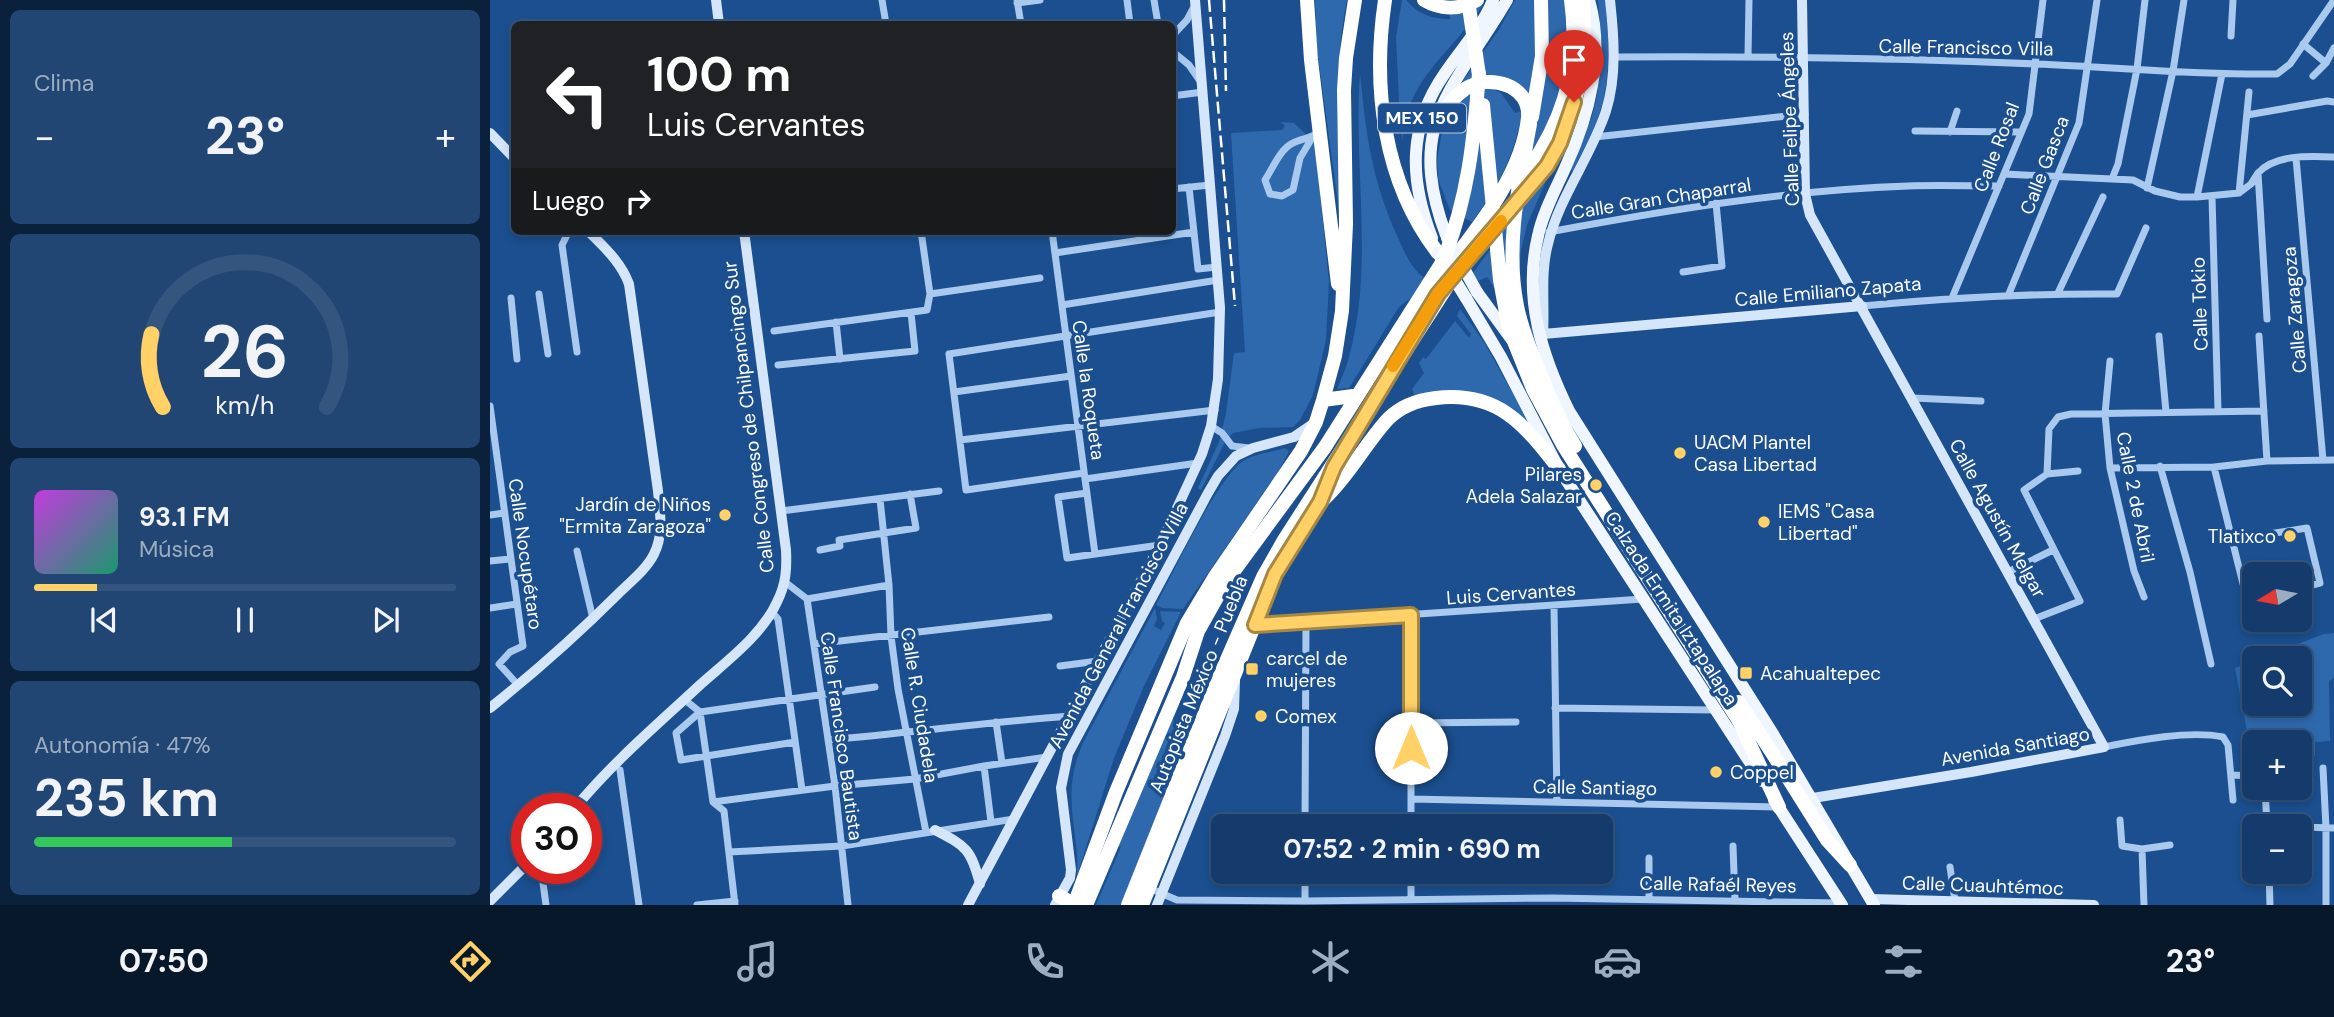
<!DOCTYPE html>
<html lang="es">
<meta charset="utf-8">
<style>
:root{--surface:#143b6b;--page:#214673;--text:#f1f3f6;--muted:#9dadc1;--line:#33557e;--accent:#ffd166}
body{margin:0;font-family:"DM Sans",sans-serif;background:var(--page);color:var(--text);height:100vh;display:flex;flex-direction:column;font-size:26px;white-space:nowrap}
*{box-sizing:border-box;margin:0}
p{font-size:23px;color:var(--muted)}
.icon{flex:none;width:38px;height:38px;fill:none;stroke:currentColor;stroke-width:2;stroke-linecap:round;stroke-linejoin:round}
.map{position:relative;flex:1;overflow:hidden}
.panel{display:flex;flex-direction:column;gap:10px;padding:10px;background:#0b203b;width:490px}
.panel>*{flex:none}
.top-card{position:absolute;left:21px;top:21px;width:665px;height:214px;border-radius:10px;box-shadow:0 4px 10px #0003,0 0 0 2px var(--line);background:#202124;color:#fff;overflow:hidden}
.needle{width:46px;rotate:260deg}
.tools{position:absolute;left:1752px;top:562px;display:grid;gap:14px}
.tools a{display:grid;place-items:center;width:70px;height:70px;border-radius:10px;background:var(--surface);box-shadow:0 4px 10px #0003,0 0 0 2px var(--line);font-size:35px}
.speed{position:absolute;left:21px;top:793px;display:flex;gap:14px;font-size:35px;font-weight:700;text-align:center}
.speed>*{display:grid;place-content:center;width:91px;height:91px;border-radius:50%;background:var(--surface);box-shadow:0 4px 10px #0003,0 0 0 2px var(--line);line-height:1}
.speed .limit{border:10px solid #d22;background:#fff;color:#111}
.pin{position:absolute;display:grid;place-items:center;width:60px;height:60px;color:#fff;margin:-72px -30px;border-radius:50% 50% 50% 0;rotate:-45deg;box-shadow:0 0 7px #0007}
.pin .icon{rotate:45deg}
.me{position:absolute;width:77px;margin:-38px;rotate:0deg;stroke-linejoin:round;filter:drop-shadow(0 0 5px #0008)}
.turn{display:flex;align-items:center;gap:24px;height:147px;padding:0 21px;font-size:32px}
.turn .icon{width:91px;height:91px;stroke-width:2.5}
.turn b{display:block;font-size:49px;line-height:60px}
.then{display:flex;align-items:center;height:66px;padding:0 21px;background:#0003;gap:14px;font-size:26px}
.big{font-size:52px;font-weight:700;line-height:1.1}
.panel .tile{flex:1;display:flex;flex-direction:column;justify-content:center;gap:10px;min-width:0;padding:0 24px;border-radius:10px;background:var(--page)}
.panel .dial{align-items:center;gap:0}
.dial svg{height:182px;overflow:visible;fill:none;stroke:var(--line);stroke-width:7;stroke-linecap:round;text-anchor:middle}
.dial text{fill:var(--text);stroke:none}
.song{display:flex;align-items:center;gap:21px}
.cover{width:84px;height:84px;border-radius:10px;background:linear-gradient(135deg,hsl(290 70% 55%),hsl(160 70% 35%))}
.played{height:7px;border-radius:4px;background:linear-gradient(90deg,var(--accent) 15%,var(--line) 15%)}
.keys{display:flex;justify-content:space-around;direction:ltr}
.heat{display:flex;justify-content:space-between;align-items:center;font-size:38px;direction:ltr}
.charge{height:10px;border-radius:5px;background:linear-gradient(90deg,#34c759 47%,var(--line) 0)}
.trip{position:absolute;left:721px;top:814px;width:402px;height:70px;border-radius:10px;background:var(--surface);box-shadow:0 4px 10px #0003,0 0 0 2px var(--line);font-weight:700;line-height:70px;text-align:center}
.tabs{display:flex;height:112px;justify-content:space-around;align-items:center;background:#08182b;color:var(--muted)}
.tabs .icon{width:49px;height:49px}
.tabs .active{color:var(--accent)}
.tabs b{font-size:32px;color:var(--text)}
main{display:flex;flex:1;min-height:0}
.map>svg:first-child{display:block}
.green{fill:#2e69ad}
.lines{fill:none;stroke-linecap:round;stroke-linejoin:round}
.street{stroke:#a9c9ee;stroke-width:7}
.secondary{stroke:#d6e6fa;stroke-width:10}
.primary{stroke:#f0f6ff;stroke-width:12}
.highway{stroke:#fff;stroke-width:14}
.rail{stroke:#fff;stroke-width:2.5;stroke-dasharray:12 5;stroke-linecap:butt}
.primary-bridge{stroke:#f0f6ff;stroke-width:12}
.highway-bridge{stroke:#fff;stroke-width:14}
.route-casing{stroke:#a68842;stroke-width:18}
.route{stroke:#ffd166;stroke-width:12}
.slow{stroke:#f59e0b;stroke-width:12}
.poi-dot{fill:#ffd166;stroke:#1b4f8f;stroke-width:2.5}
.labels{text-anchor:middle;stroke-width:7;stroke-linejoin:round;paint-order:stroke}
.shield{fill:#1b4f8f;stroke:#bbcadd;stroke-width:2}
.shield-label{font-size:18px;font-weight:bold;fill:#fff}
.street-label{font-size:19px;fill:#fff;stroke:#1b4f8f}
.poi-label{font-size:19px;fill:#fff;stroke:#1b4f8f;text-anchor:start}
</style>
<main>
<section class="panel">
<div class="tile"><p>Clima</p>
<div class="heat"><a>−</a><b class="big">23°</b><a>+</a></div>
</div>
<div class="tile dial"><svg viewBox="0 0 100 80">
<path d="M14 69A42 42 0 1 1 86 69"/>
<path d="M14 69A42 42 0 0 1 9 37" stroke="#ffd166"/>
<text x="50" y="56" font-size="32" font-weight="700">26</text>
<text x="50" y="72" font-size="11">km/h</text>
</svg></div>
<div class="tile">
<div class="song"><i class="cover"></i><div><b>93.1 FM</b><p>Música</p></div></div>
<div class="played"></div>
<div class="keys"><svg class="icon" aria-label="previous" viewBox="0 0 24 24"><path d="M18 5L8 12l10 7zM5 5v14"/></svg><svg class="icon" aria-label="pause" viewBox="0 0 24 24"><path d="M8 5v14M16 5v14"/></svg><svg class="icon" aria-label="next" viewBox="0 0 24 24"><path d="M6 5l10 7-10 7zM19 5v14"/></svg></div>
</div>
<div class="tile"><p>Autonomía · 47%</p><b class="big">235 km</b><div class="charge"></div></div>
</section>
<div class="map">
<svg width="1844" height="905" viewBox="0 0 1844 905">
<rect width="100%" height="100%" fill="#1b4f8f"/>
<path class="green" d="M825,0H857C842,75 848,149 851,225L827,49Z
M912,0H916C928,14 941,19 960,19V14L983,10L994,3C965,51 914,79 913,142L910,122L906,37Z
M1025,0H1075C1079,31 1080,68 1069,97C1061,119 1050,141 1040,162L1031,87L968,88L1010,28Z
M1108,0H1115C1119,34 1121,71 1112,105C1106,128 1093,149 1083,171L1080,169C1088,151 1097,132 1103,113C1113,77 1112,37 1108,0Z
M870,73C876,135 882,182 909,240C915,254 922,270 936,279L922,297L909,307L859,388L847,389C852,377 857,366 860,353C884,262 863,166 870,73Z
M1000,88L1011,93L1025,113L1033,111C1022,160 1011,182 982,222L960,210L948,179L947,160L952,132L958,115L977,94Z
M791,122L804,123L825,143L839,282L836,340L823,395L810,420L803,427L769,428L743,433L736,440L711,490L708,488L729,442L736,413L744,353L755,352L741,133L792,130L795,126Z
M1065,160L1037,225L1031,250L1029,273L1037,326L1042,328L1058,379L1026,320L997,277L988,281L983,273Z
M970,309L994,342L1040,424L1020,409L925,396L922,389L934,373L929,363L933,357L936,359L965,321L979,338L981,334L967,316Z
M795,448L799,451L788,472L693,609L672,608L666,605C684,572 726,480 753,461C765,454 782,452 795,448Z
M665,608L667,619L664,626L671,630L675,623L672,621L670,611L691,612L654,686L624,758L587,876C587,870 588,862 587,854C583,810 574,785 594,741Z
M1844,633V678L1839,681L1840,741L1825,742V756L1810,757V742H1764L1763,762L1745,668L1764,661V704H1810V658H1771L1834,634Z
M669,714L715,734L646,905H606L631,847L619,842Z"/>
<g class="lines">
<path class="street" d="M392,0L396,24
M527,0L531,24
M637,0L640,24
M664,0L668,24
M527,3L550,0
M682,36L697,20L705,5
M1741,36L1743,0
M1813,44L1836,63
M682,51L699,65L710,81
M1258,56L1259,0
M1124,57C1265,56 1406,58 1547,64C1625,67 1702,75 1780,74H1787L1800,64L1844,0
M1823,76L1836,63L1844,48
M682,96L713,92
M1757,115L1837,101L1844,102
M1425,131L1531,132
M1460,132L1467,111
M1105,137L1315,114
M822,138L810,158L803,190L792,196L780,194L775,180C783,168 790,149 803,143C812,138 821,139 829,132
M1806,158L1833,460
M1514,174L1643,180L1665,191L1690,197H1707L1749,193L1761,184L1768,173
M1622,179L1628,164L1647,69L1655,0
M699,187L708,269L727,267
M1657,188L1683,71L1694,0
M682,189L720,185
M1749,193L1759,92
M1707,197L1732,74
M1722,197L1728,410
M79,231L72,245L87,352
M562,231L605,554
M1059,232C1177,210 1298,190 1418,186C1448,185 1479,186 1509,186
M565,253L704,232
M1193,272L1232,266L1226,203
M1568,293L1613,197
M49,294L58,354
M440,294L550,278
M1518,296L1589,123L1607,0
M21,298L27,359
M1462,298L1539,114L1553,0
M572,305L728,280
M1372,306C1457,298 1541,293 1627,294L1656,228
M1777,319L1768,173C1785,154 1820,156 1844,157
M346,322L350,359
M284,331L437,310L440,294L431,231
M1669,336L1676,412
M1769,336L1777,461
M1620,361L1615,414L1620,468L1644,571L1654,597
M288,365L425,351L421,313
M464,392L581,376
M1422,398L1491,401
M0,406L33,646L20,652L9,664L28,685
M721,426L732,433L742,446L759,448
M470,440L725,410
M1670,466L1700,572L1721,664
M1724,467L1760,612L1764,610
M1620,468L1724,467L1777,461L1844,460
M594,473L476,490L459,354L730,312
M1557,474L1559,429L1568,417L1581,414L1774,411
M595,479L708,463
M597,493L568,497L577,558L670,545
M390,499L399,585L401,636L408,689L436,832
M291,511L449,491
M0,515L14,513
M1785,533L1817,528L1830,583L1810,588
M330,550L350,546L349,540L426,528L420,494
M87,551L103,619
M0,561L20,559
M1518,572L1563,550
M295,582L317,599L345,786L358,905
M317,599L399,585
M1064,606L1067,802
M0,608L27,604
M282,612L288,619L312,790
M921,615V826
M1544,619L1590,601L1534,490L1557,474L1588,471
M766,625L1153,599
M324,644L559,617
M570,666L608,661
M195,700L210,712L223,802L234,811L245,905
M1065,708L1224,710
M506,722L512,763
M921,723L1026,722
M338,740C419,733 499,722 580,716
M305,742L191,760L186,733L210,712L385,687
M1614,747C1648,740 1700,730 1733,737L1738,745L1743,800
M494,766L501,822
M1833,768L1836,828V905
M130,770L149,905
M1741,775L1764,776
M1775,788L1777,826
M921,799L1288,807
M223,802L345,786L425,779L494,766L557,757
M1630,820L1632,846L1652,849L1680,845
M1776,825L1794,826
M815,826L816,622
M1810,827L1844,828
M1243,846L1245,900
M1652,849L1654,905
M239,852L352,846L524,819
M1460,867L1465,901
M51,868L56,905
M921,872V899
M1779,872L1780,905
M659,888L687,900L815,901L1062,898L1351,903
M1159,899V858
M815,901V872
M207,905L245,901"/>
<path class="secondary" d="M226,0L229,24
M1312,0L1315,194L1320,215L1614,747L1481,772L1323,798
M0,133L24,158
M1053,334L1372,306
M1049,335L1053,334C1055,305 1050,273 1058,244C1069,197 1101,157 1116,111C1127,76 1124,36 1120,0
M0,708C45,672 88,634 128,594C140,582 156,570 164,554C174,534 170,513 168,491L139,284C131,262 114,247 98,231
M85,808C124,761 167,725 211,684C238,660 272,635 287,602C296,584 297,569 296,550L254,231
M445,830C476,846 481,849 490,884
M1381,899L1604,905
M0,901L37,864
M478,905L670,545L712,454L721,426L728,379L730,308L705,0
M565,905L580,878L581,870L571,788L578,754L718,493L728,476L746,456L763,448L804,437L823,424
M667,905L735,736L744,709L745,681"/>
<path class="primary" d="M1099,0C1115,55 1099,116 1076,166C1066,189 1053,212 1048,236C1033,298 1052,356 1079,411L1283,734L1384,905
M956,235C914,122 964,90 1017,0
M942,238C919,179 918,126 955,73C971,49 993,26 1003,0
M987,292L1022,340
M976,298L1011,357L1069,469L1272,781
M1284,800L1352,905"/>
<path class="highway" d="M817,0L821,60L848,284
M895,0C882,87 893,182 948,253
M934,0C951,10 970,10 987,0
M1042,117L1052,56L1051,0
M944,126C953,113 961,98 975,89C999,73 1041,85 1038,118C1032,173 992,222 960,264
M1027,185C1071,129 1091,71 1081,0
M1000,234C1019,212 1040,191 1056,167C1090,119 1096,57 1093,0
M898,367L939,297L967,261
M833,400L863,396
M834,499C859,476 875,444 898,419C911,406 928,400 946,398C1008,391 1034,424 1069,469
M1249,721L1289,807
M1286,759L1337,840L1360,865
M569,896L584,904
M584,905L626,792L697,623L724,578L811,451L826,422L833,400L845,356L852,311L856,224L854,90L856,58L865,0
M638,905L728,680
M652,905L785,574L830,502L842,471"/>
<path class="rail" d="M719,0L745,306
M734,0L736,91"/>
<path class="primary-bridge" d="M957,238L987,292
M948,253L976,298"/>
<path class="highway-bridge" d="M978,0L990,82
M993,105L1010,280L1019,329L1043,389L1073,445L1249,721
M1040,124C1029,184 1015,245 1027,306C1032,331 1042,355 1052,378C1061,401 1072,425 1085,446
M728,680L773,577L794,540L1005,212
M1249,702L1286,759
M596,905L693,677L708,631L735,583L835,447L953,261C978,198 984,141 989,73"/>
</g>
<g class="lines">
<g class="route-casing">
<path id="route" d="M921,748V615L765,625L785,574L830,502L844,467L948,294L1057,166L1070,143L1084,102"/>
</g>
<use href="#route" class="route"/>
<path class="slow" d="M903,366L948,294L1011,221"/>
</g>
<g class="poi-dot">
<circle cx="1190" cy="453" r="7"/>
<circle cx="1106" cy="485" r="7"/>
<circle cx="235" cy="515" r="7"/>
<circle cx="1274" cy="522" r="7"/>
<circle cx="1800" cy="536" r="7"/>
<rect x="755" y="662" width="14" height="14" rx="3.5"/>
<rect x="1249" y="666" width="14" height="14" rx="3.5"/>
<circle cx="771" cy="716" r="7"/>
<circle cx="1226" cy="772" r="7"/>
</g>
<g class="labels">
<rect class="shield" x="888" y="103.5" width="88" height="29" rx="5"/>
<g class="shield-label">
<text x="932" y="124">MEX 150</text>
</g>
<g class="street-label">
<text transform="translate(1476 47) rotate(1)" y="7">Calle Francisco Villa</text>
<text transform="translate(1299 119) rotate(-92)" y="7">Calle Felipe Ángeles</text>
<text transform="translate(1506 147) rotate(-69)" y="7">Calle Rosal</text>
<text transform="translate(1554 165) rotate(-69)" y="7">Calle Gasca</text>
<text transform="translate(1171 198) rotate(-9)" y="7">Calle Gran Chaparral</text>
<text transform="translate(1338 291) rotate(-5)" y="7">Calle Emiliano Zapata</text>
<text transform="translate(1709 304) rotate(-92)" y="7">Calle Tokio</text>
<text transform="translate(1804 310) rotate(-95)" y="7">Calle Zaragoza</text>
<text transform="translate(599 390) rotate(82)" y="7">Calle la Roqueta</text>
<text transform="translate(258 417) rotate(-97)" y="7">Calle Congreso de Chilpancingo Sur</text>
<text transform="translate(1646 497) rotate(79)" y="7">Calle 2 de Abril</text>
<text transform="translate(1508 518) rotate(61)" y="7">Calle Agustín Melgar</text>
<text transform="translate(36 554) rotate(82)" y="7">Calle Nocupétaro</text>
<text transform="translate(1021 593) rotate(-4)" y="7">Luis Cervantes</text>
<text transform="translate(1182 608) rotate(57)" y="7">Calzada Ermita Iztapalapa</text>
<text transform="translate(628 625) rotate(-62)" y="7">Avenida General Francisco Villa</text>
<text transform="translate(708 684) rotate(-68)" y="7">Autopista México - Puebla</text>
<text transform="translate(430 705) rotate(81)" y="7">Calle R. Ciudadela</text>
<text transform="translate(352 736) rotate(82)" y="7">Calle Francisco Bautista</text>
<text transform="translate(1525 746) rotate(-10)" y="7">Avenida Santiago</text>
<text transform="translate(1105 787) rotate(1)" y="7">Calle Santiago</text>
<text transform="translate(1228 884) rotate(1)" y="7">Calle Rafaél Reyes</text>
<text transform="translate(1493 885) rotate(2)" y="7">Calle Cuauhtémoc</text>
</g>
<g class="poi-label">
<text x="1204" y="449">UACM Plantel<tspan x="1204" dy="22">Casa Libertad</tspan></text>
<text x="1092" y="481" text-anchor="end">Pilares<tspan x="1092" dy="22">Adela Salazar</tspan></text>
<text x="221" y="511" text-anchor="end">Jardín de Niños<tspan x="221" dy="22">"Ermita Zaragoza"</tspan></text>
<text x="1288" y="518">IEMS "Casa<tspan x="1288" dy="22">Libertad"</tspan></text>
<text x="1786" y="543" text-anchor="end">Tlatixco</text>
<text x="776" y="665">carcel de<tspan x="776" dy="22">mujeres</tspan></text>
<text x="1270" y="680">Acahualtepec</text>
<text x="785" y="723">Comex</text>
<text x="1240" y="779">Coppel</text>
</g>
</g>
</svg>
<div class="tools">
<a><svg class="needle" viewBox="-14 -14 28 28"><path d="M0-13l5 13h-10z" fill="#e53935"/><path d="M0 13l5-13h-10z" fill="#9dadc1"/></svg></a>
<a><svg class="icon" aria-label="search" viewBox="0 0 24 24"><circle cx="10" cy="10" r="6"/><path d="M15 15l6 6"/></svg></a>
<a>+</a>
<a>−</a>
</div>
<div class="speed"><div class="limit">30</div></div>
<div class="pin" style="left:1084px;top:102px;background:#d93025"><svg class="icon" aria-label="arrive" viewBox="0 0 24 24"><path d="M6 21V4h12l-3 4 3 4H6"/></svg></div>
<svg class="me" style="left:921px;top:748px" viewBox="-20 -20 40 40"><circle r="19" fill="#fff"/><path d="M0-13L10 11 0 6-10 11z" fill="#ffd166"/></svg>
<div class="trip">07:52 · 2 min · 690 m</div>
<div class="top-card">
<div class="turn"><svg class="icon" aria-label="left" viewBox="0 0 24 24"><path d="M17 20v-9H6M10 6l-5 5 5 5"/></svg><div><b>100 m</b>Luis Cervantes</div></div>
<div class="then">Luego<svg class="icon" aria-label="right" viewBox="0 0 24 24"><path d="M7 20v-9h11M14 6l5 5-5 5"/></svg></div>
</div>
</div>
</main>
<nav class="tabs">
<b>07:50</b>
<svg class="icon active" aria-label="directions" viewBox="0 0 24 24"><path d="M12 3l9 9-9 9-9-9zM9 14v-3h6M13 9l2 2-2 2"/></svg>
<svg class="icon" aria-label="music" viewBox="0 0 24 24"><path d="M9 18V5l10-2v13"/><circle cx="6" cy="18" r="3"/><circle cx="16" cy="16" r="3"/></svg>
<svg class="icon" aria-label="phone" viewBox="0 0 24 24"><path d="M5 4h4l2 5-3 2q2 4 5 5l2-3 5 2v4C11 20 4 13 5 4z"/></svg>
<svg class="icon" aria-label="climate" viewBox="0 0 24 24"><path d="M12 3v18M4 7l16 10M4 17L20 7"/></svg>
<svg class="icon" aria-label="car" viewBox="0 0 24 24"><path d="M5 17H2v-5l4-1 3-4h7l3 4 3 1v5h-3M9 17h6M6 11h13"/><circle cx="7" cy="17" r="2"/><circle cx="17" cy="17" r="2"/></svg>
<svg class="icon" aria-label="filters" viewBox="0 0 24 24"><path d="M4 7h16M4 17h16"/><circle cx="9" cy="7" r="2"/><circle cx="15" cy="17" r="2"/></svg>
<b>23°</b>
</nav>
